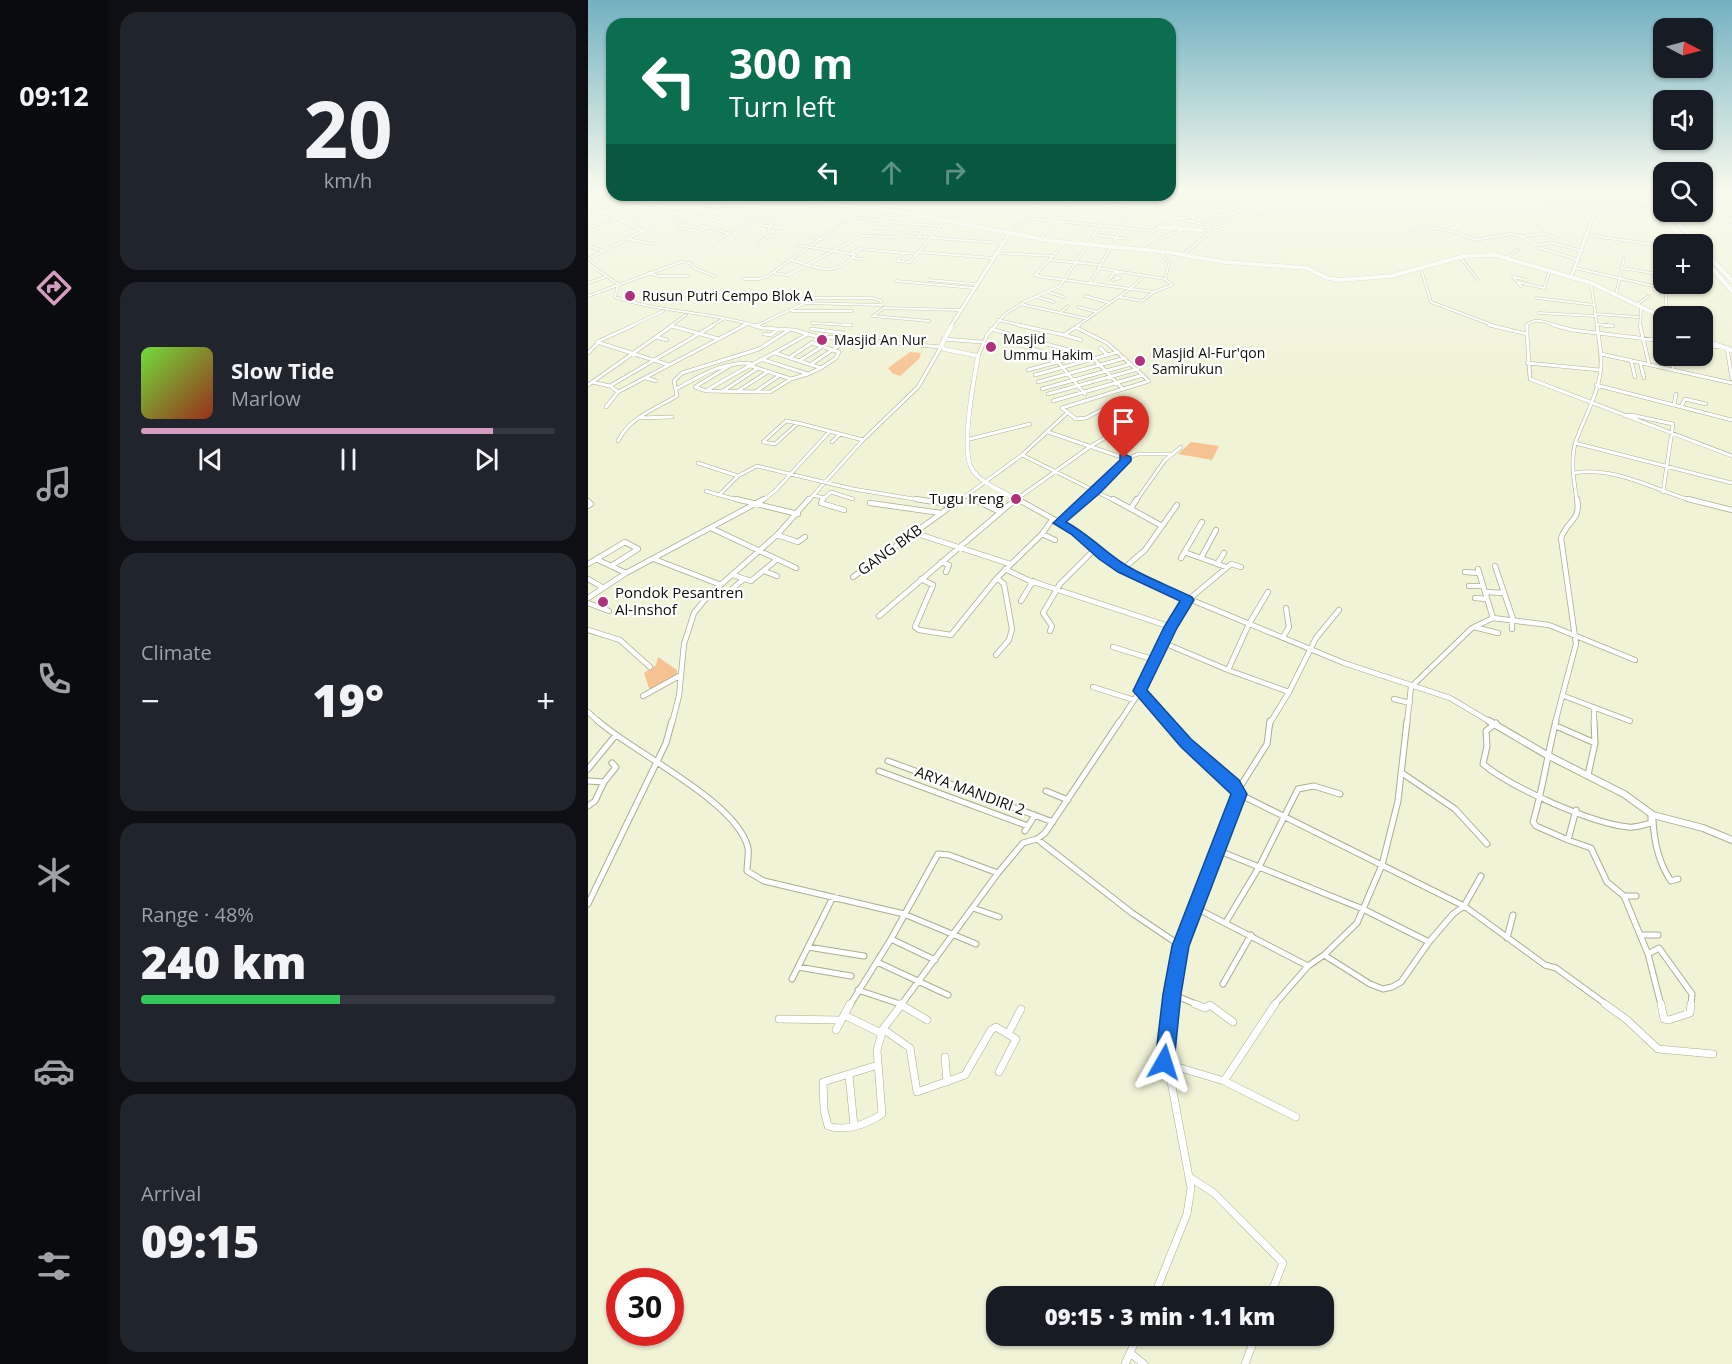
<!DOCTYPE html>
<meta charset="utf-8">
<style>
:root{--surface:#171b24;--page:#20242c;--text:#f1f3f6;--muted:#9ea1a6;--line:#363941;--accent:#d59cc0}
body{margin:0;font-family:"Open Sans",sans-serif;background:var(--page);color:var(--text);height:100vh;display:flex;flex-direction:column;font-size:22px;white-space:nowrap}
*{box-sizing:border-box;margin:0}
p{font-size:20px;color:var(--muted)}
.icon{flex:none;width:33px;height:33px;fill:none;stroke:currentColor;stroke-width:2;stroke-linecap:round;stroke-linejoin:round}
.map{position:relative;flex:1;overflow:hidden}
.sheet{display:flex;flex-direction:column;gap:12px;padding:12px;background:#0d0f14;width:480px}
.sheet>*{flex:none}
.banner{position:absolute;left:18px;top:18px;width:570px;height:183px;border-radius:18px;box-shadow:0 2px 4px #0004;background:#0b6e4f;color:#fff;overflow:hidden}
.needle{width:39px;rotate:96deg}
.controls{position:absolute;left:1065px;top:18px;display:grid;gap:12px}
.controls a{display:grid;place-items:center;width:60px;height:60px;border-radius:12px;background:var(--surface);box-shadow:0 2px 4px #0004;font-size:30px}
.speed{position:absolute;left:18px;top:1268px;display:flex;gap:12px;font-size:30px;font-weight:700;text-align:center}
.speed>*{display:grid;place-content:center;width:78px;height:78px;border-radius:50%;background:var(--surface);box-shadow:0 2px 4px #0004;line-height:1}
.speed .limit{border:9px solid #d22;background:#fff;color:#111}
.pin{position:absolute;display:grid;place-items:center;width:51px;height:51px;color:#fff;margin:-62px -26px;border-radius:50% 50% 50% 0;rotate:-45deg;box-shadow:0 0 6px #0007}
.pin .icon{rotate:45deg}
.me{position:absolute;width:66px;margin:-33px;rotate:6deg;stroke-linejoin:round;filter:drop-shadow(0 0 4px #0008)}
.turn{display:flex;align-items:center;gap:21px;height:126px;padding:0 24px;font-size:27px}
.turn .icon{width:78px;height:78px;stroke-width:2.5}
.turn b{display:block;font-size:42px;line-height:51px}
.lanes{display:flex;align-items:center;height:57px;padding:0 24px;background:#0003;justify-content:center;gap:30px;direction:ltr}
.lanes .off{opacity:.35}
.big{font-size:45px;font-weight:800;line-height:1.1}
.sheet .widget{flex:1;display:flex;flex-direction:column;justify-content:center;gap:9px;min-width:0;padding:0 21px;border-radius:18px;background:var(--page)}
.sheet .dial{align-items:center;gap:0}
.dial b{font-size:78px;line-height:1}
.song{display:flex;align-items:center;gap:18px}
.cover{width:72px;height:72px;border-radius:9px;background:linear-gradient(135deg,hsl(100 70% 55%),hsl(10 70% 35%))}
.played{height:6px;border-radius:3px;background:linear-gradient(90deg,var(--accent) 85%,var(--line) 85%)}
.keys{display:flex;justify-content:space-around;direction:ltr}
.heat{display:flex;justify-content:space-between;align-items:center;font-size:33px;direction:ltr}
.charge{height:9px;border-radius:4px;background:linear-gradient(90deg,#34c759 48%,var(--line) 0)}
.trip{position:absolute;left:398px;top:1286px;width:348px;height:60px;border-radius:18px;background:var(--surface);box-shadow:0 2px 4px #0004;font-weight:800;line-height:60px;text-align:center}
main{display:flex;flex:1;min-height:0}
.tab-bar{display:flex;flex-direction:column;width:108px;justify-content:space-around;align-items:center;background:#090b0e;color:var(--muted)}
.tab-bar .icon{width:42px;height:42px}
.tab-bar .selected{color:var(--accent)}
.tab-bar b{font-size:27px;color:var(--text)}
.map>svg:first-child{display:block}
.green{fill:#f7c292}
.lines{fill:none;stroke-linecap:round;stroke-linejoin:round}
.minor-far4-casing{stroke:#abad92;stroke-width:3}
.minor-far3-casing{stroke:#abad92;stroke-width:4}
.minor-far2-casing{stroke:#abad92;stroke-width:6}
.minor-far1-casing{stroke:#abad92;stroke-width:7}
.minor-casing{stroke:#abad92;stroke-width:8}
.tertiary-far3-casing{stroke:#abad92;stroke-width:4}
.tertiary-far2-casing{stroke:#abad92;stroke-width:4.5}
.tertiary-far1-casing{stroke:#abad92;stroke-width:6}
.tertiary-casing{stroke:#abad92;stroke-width:8}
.secondary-far1-casing{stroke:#abad92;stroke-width:4.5}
.secondary-casing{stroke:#abad92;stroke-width:5}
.primary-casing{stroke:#abad92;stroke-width:4.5}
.motorway-casing{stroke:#abad92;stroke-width:5}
.minor-far4{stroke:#fff;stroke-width:2}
.minor-far3{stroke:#fff;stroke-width:3}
.minor-far2{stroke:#fff;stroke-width:4.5}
.minor-far1{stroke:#fff;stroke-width:5}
.minor{stroke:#fff;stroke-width:7}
.tertiary-far3{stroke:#fff;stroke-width:3}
.tertiary-far2{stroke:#fff;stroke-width:4}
.tertiary-far1{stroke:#fff;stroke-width:4.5}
.tertiary{stroke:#fff;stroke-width:6}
.secondary-far1{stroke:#fff;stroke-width:4}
.secondary{stroke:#fff;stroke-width:4.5}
.primary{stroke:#fff;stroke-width:4}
.motorway{stroke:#fff;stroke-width:4.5}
.minor-bridge-casing{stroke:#abad92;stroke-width:3;stroke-linecap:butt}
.minor-bridge{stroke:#fff;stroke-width:2}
.route{fill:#1a73e8;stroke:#114b97;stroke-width:1.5}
.poi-dot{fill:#b2317d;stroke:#fff;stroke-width:2}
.labels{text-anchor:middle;stroke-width:4.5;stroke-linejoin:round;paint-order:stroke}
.far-poi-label{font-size:14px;fill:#0d0e05;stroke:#fff;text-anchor:start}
.poi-label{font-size:15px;fill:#0d0e05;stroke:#fff;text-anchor:end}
.street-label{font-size:15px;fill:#0d0e05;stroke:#fff}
</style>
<main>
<nav class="tab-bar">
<b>09:12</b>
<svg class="icon selected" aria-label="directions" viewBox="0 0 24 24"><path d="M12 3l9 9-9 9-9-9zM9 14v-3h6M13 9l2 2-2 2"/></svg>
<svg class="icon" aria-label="music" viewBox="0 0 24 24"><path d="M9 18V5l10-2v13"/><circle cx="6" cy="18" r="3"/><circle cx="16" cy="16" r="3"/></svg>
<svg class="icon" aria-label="phone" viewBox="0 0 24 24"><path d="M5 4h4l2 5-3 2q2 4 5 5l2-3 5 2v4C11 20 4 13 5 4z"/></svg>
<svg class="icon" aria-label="climate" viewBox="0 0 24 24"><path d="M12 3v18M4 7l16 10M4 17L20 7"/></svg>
<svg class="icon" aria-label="car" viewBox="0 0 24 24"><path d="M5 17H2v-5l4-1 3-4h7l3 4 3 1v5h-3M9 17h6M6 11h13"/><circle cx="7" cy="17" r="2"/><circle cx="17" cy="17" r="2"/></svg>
<svg class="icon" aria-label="filters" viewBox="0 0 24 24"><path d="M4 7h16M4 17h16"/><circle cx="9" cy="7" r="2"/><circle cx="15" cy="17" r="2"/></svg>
</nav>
<section class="sheet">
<div class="widget dial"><b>20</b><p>km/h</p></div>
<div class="widget">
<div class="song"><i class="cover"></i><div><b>Slow Tide</b><p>Marlow</p></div></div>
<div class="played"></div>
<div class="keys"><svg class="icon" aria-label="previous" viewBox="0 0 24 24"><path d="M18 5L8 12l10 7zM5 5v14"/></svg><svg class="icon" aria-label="pause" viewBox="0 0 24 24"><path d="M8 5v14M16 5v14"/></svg><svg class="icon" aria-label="next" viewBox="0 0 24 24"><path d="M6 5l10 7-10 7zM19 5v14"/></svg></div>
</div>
<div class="widget"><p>Climate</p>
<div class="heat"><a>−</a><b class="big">19°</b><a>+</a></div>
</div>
<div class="widget"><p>Range · 48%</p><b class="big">240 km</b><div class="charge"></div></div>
<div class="widget"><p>Arrival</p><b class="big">09:15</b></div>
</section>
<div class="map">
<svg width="1144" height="1364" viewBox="0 0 1144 1364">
<rect width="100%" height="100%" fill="#f0f3d6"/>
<path class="green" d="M322,352L333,353L331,359L312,376L304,373L300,368Z
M603,442L631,446L624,460L590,454Z
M70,657L89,670V675L62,691L56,673L68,665Z"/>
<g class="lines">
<g class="minor-far4-casing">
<path id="minor-far4" d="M632,188L656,193L641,208
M1123,188L1144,189
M1009,189L1034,190
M966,190L1009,195
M1114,190L1139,202
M936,192L937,196L997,205H1055
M1120,192L1144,193
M532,195L560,200
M461,196L488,198
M489,196L544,208
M626,196L633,188
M1129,196L1144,197
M300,197H338V200L385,198
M945,197L947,188
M565,201L641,208L681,216
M1133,203L1140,207L1137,212L1144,228
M112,204L164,215
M1114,204L1144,202
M126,206H165
M256,206L281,195
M284,208L302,196
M0,210L24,204
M98,210L135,219
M169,210L189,212L170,225
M218,212L233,195
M266,217L321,224
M0,218L67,195
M83,218L140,233
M299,218L285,232H295L306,221
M439,218L565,231L577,221L566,216L576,195
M449,219L464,203L483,205
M603,221L608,217L587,218L614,224
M949,223L956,234L970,239L965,243
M39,224L72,210
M323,224L352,226
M171,225L195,228
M626,226L635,229
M181,227L180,237L188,235L190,228L200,219
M182,227L189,219
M0,228L59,207L92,214
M91,228L111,231L149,212L167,206L177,195
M323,230L334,231L331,237
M620,230L651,211
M820,232L831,225L870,233L887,240L922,234L932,236L949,245L965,243L994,251
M421,234L462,195
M507,235L541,239
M1000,235L1074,246
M319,236L414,243
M935,236L956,234
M223,237L234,239
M40,239L65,244
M452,239L490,195
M130,240C137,237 163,216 169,209L167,206
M148,240L157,226L180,211
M169,244L180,237
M0,246L16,251
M952,248L991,260
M557,250L575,237L598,229
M572,251L581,264L577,279
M330,252L404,258
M264,253L272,249L329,254
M316,253L309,261L322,262L357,221
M407,253L465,256L447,275L455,277L566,292L584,285L577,279L510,268
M596,254L623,231L613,230L612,225L628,215L633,216
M465,256L476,243
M872,257L889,279
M920,257L930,249
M264,258L275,259
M0,259L125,195
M203,260C229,268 246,278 267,255L210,245
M462,260L513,265
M0,263L30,284L27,297C73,313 122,311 168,326
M987,268L1078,289
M1034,268L1076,275
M833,269L843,302L907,326
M60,273L71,276H100
M185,273L200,275L273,236L307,237
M156,279H171L180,276L277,207
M521,279L528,271
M341,280L387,284
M525,280L532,278L528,277
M308,281L385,288
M929,282L925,277L939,280
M0,283L17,277
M1003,283L1009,326
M502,284L552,195
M933,286L929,282L956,288L962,270
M460,292L476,297
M1028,294L1036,259
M0,296L93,262L102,263L106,268L126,276
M497,296L522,303
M196,297L219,300
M449,297L466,302
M532,297L554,301L566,292
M949,298L1007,305
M217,303L294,305
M432,304L500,319
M1048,305L1061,296
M490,307L509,312
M204,311H264
M472,313L480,306
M951,313L1007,316
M1007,314L1050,317
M1073,317L1078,313V284
M410,320L437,326
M341,321L285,316L296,308L371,310
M224,323L263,325
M1008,324L1025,326
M43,326L75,311
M82,326L98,315
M123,326L135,319
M154,326L160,323
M168,326L217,303L222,298H284L293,301L294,305
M407,326L417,314L436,302L472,286L521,212
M489,326L542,289L556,276
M938,326C947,316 959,323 970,326
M1052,326L1053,308"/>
</g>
<g class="minor-far3-casing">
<path id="minor-far3" d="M46,325L9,342L81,365
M164,325L174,328L206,330L227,336L353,347L330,387L275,440L220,501
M256,325H263
M430,325L476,335L491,325
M901,325L939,334L942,379L1144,456
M965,325L984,330L1076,341
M1013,325L1025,326
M1052,325L1061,364
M83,326L131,339
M168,326L171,325
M489,328L519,343L561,381L474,408L488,419L498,418L515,409L528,414
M223,329L255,333
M403,329L503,356L535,389
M176,334L183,335L190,329
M939,334V325
M476,335L493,340
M68,337L79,340
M355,339L394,342
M421,341L442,348
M449,342L442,348L464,355L497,394
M1114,345L1132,347
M512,348L520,355
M1139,348L1144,379
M0,353L10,343
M187,353L233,368L248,358L251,352L224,343
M1013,354L1144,383
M390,356L399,335L408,325
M201,358L225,342
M455,358L480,351
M173,359L220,374L233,368
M1043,360L1047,377
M211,361L235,346
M1052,362L1056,378
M939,363L1012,370
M160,365L203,379L220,374
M222,365L253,344
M1085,369L1086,356
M440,370L495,355
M447,375L530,352
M58,378L68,381
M4,382L22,386L30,392L157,325
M450,382L537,358
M0,385L85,325
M1008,385L1144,420
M22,386L126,325
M107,387L118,391L182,392L203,379
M107,387L143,365
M90,388C116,374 132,363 162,363
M454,389L543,364
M118,391C151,370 186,354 220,334
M135,391L170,368
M150,391L181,371
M167,392L192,375
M460,394L550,369
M465,401L555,375
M1086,405L1088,394
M18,407L30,392
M1093,407L1097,399L1118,404
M1037,416L1043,415L1085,424L1075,492
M51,418L84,417
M198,421L210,423L187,444L175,442Z
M210,423L275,440
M460,432L539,459L550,454H585
M382,439L442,424
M30,441C42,417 67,409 89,396L86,381L94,373L171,349L201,330
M244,442L252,434
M987,443L1144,483
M434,455L527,501
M110,463L150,476
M986,473C1028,466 1066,490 1105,501
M118,491L131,495
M225,495L236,498L234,501
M378,496L388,501
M236,498L243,492L265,499
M154,501L131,495L150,476L169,466L265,489L338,501
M174,501L188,490L242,431
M371,501L434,455L478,414
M426,501L503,446L534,428
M496,501L539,459
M548,501L577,460L593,447
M989,501C986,483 982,458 988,441C996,418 1008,399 1012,375C1015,358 1011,341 1009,325"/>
</g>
<g class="minor-far2-casing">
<path id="minor-far2" d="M148,499L210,514
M235,499L233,503L256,510
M328,499L365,505
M385,499L412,512
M525,499L574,526
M1100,499L1144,510
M0,501L3,504L0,506
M282,503L353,513
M543,508L549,499
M470,523L497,499
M125,529L208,568
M327,533L422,564
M454,534L467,540
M189,535L210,542L217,537
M596,552L638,567
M593,558L614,522
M613,558L628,530
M8,559L38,573
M66,559L133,585
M353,562L361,565L358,572
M0,564L37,542L50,549L23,566
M629,564L636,553
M907,566L925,619
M417,569L440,580L583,627
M535,569L557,550L589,505
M890,569L905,618
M176,571L189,576
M877,572L891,573
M145,575L163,581L187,561
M265,577L373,499
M0,579L14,587
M333,579L345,585L327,627L331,630L363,635L409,578L454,534L464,520
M881,586H895
M145,588L156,579
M897,592L916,593
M0,598L38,573L176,499
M887,598L899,599
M433,601L445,581
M0,603L21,611
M291,616L428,499
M924,619V629
M886,627L910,633
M0,630L32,640L62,667
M462,631L464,626L455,613L472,584L507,549
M695,637L701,627L698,608
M576,643L640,670L661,624L680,592
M525,647L567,660
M408,655L421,640L424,629L416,584L409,578
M640,670L701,692
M505,687L546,700
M552,691L580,723
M55,696L93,675
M976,696L1042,721
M806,699L822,703
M1006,708V723
M0,712L12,723
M84,723L91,696L96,644L106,613L119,597L189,535L221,499
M531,723L552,691L583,627L600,600L643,564L653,567
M682,723L701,692L728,638L751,610
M819,723L823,687L884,628L905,618L961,625L1047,660
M967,723L988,644L973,538C980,519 993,521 989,499"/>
</g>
<g class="minor-far1-casing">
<path id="minor-far1" d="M10,721C46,753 150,802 160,848C161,855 159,864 159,871L176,881L316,914L388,944
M579,721L598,743L645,785L651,794L593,946L583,1005
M968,721C959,755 955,789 945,822L948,826L980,840L988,810
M908,723L898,731L899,746L895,764C924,788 1003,823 1040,827C1048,828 1056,825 1063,823V813
M968,726L1007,743
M300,761L465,822
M0,769L27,736
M291,771L440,826
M814,773L867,809L899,844
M1000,775L1007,743L1006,721
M0,781L16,782L7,801L0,806
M16,782L28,767L24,763
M650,790L679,744L682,721
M458,791L480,800
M651,794L876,906L957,965L968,968L1019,1005
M1065,820C1066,842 1070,862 1083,881L1090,879
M437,831L447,815
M449,839L544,913L593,946
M980,840L1003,848L1019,882L1036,896L1060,954
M629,850L775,909L841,942
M1036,896H1048
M0,904L78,743L84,721
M385,908L411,917
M608,908L720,966
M638,922L671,867L710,789L726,786L752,794
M1053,935H1070
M919,938L925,915
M303,939L347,960
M220,947L276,956
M1060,954L1073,1005
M1060,954L1071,948L1104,994L1103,1005
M736,955L782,984L795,989L804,987L813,982L841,942L865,914L876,906L893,876
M289,962L360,995
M210,967L263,976
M204,979L245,897
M635,984L663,935
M270,990L315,1005
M584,994L610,1005
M262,1005L303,939L350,854L361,855L410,873
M313,1005L410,873L435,843L449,839L457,833L532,721
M686,1005L720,966L736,955L769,923L794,865L810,801L819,721"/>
</g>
<g class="minor-casing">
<path id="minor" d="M312,1004L339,1020
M607,1004L617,1008L622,1005L645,1022
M1017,1004L1038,1019L1070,1049L1125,1054
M1073,1004L1076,1019L1081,1020L1102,1013L1103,1004
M256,1015L293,1033
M191,1019L253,1020
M295,1029L322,1048L329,1092L377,1075L403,1030L408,1027L428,1039L411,1072
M248,1030L262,1004
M420,1034L433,1009
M357,1057L359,1082
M576,1063L636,1081L708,1117
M290,1065L235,1082L236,1110L240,1126C258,1132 279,1124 294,1114L289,1050L295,1029L314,1004
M261,1075L266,1126
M636,1081L687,1004
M603,1178L626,1193L695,1263L682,1296
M566,1296L599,1214L603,1188L582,1076L576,1063L583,1004
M542,1353L556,1364
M537,1364L550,1335
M657,1364L668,1335"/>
</g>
<g class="tertiary-far3-casing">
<path id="tertiary-far3" d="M14,193L9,208L55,231
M369,224L387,195
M983,277L1008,209L1009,188
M363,326L421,234"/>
</g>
<g class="tertiary-far2-casing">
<path id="tertiary-far2" d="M364,325L353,346L356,349L390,356C386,379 373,446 383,467C390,483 417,492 432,501"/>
</g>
<g class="tertiary-far1-casing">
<path id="tertiary-far1" d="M429,499L487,531L535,569L577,589L756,663L862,698L904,723"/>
</g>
<g class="tertiary-casing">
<path id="tertiary" d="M901,721L959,755L1036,794L1065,815L1115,828L1144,840"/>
</g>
<g class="secondary-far1-casing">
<path id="secondary-far1" d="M125,195L204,198L238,204L302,210L464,241L579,252L636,262L719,268L739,278L751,280L803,276L876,256L907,255L1003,283L1076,318
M571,227L613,230"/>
</g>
<g class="secondary-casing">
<path id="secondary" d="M1114,340L1144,350"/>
</g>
<g class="primary-casing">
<path id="primary" d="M0,190L24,194
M120,195H125"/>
</g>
<g class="motorway-casing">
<path id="motorway" d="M1043,188L1103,244
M1078,212L1111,244
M1114,248L1144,281
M1114,257L1144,291"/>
</g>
<use href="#minor-far4" class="minor-far4"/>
<use href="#minor-far3" class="minor-far3"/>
<use href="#minor-far2" class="minor-far2"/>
<use href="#minor-far1" class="minor-far1"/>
<use href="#minor" class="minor"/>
<use href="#tertiary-far3" class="tertiary-far3"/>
<use href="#tertiary-far2" class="tertiary-far2"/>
<use href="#tertiary-far1" class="tertiary-far1"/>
<use href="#tertiary" class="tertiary"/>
<use href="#secondary-far1" class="secondary-far1"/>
<use href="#secondary" class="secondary"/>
<use href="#primary" class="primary"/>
<use href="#motorway" class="motorway"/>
<g class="minor-bridge-casing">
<path id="minor-bridge" d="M1055,205H1076"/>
</g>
<use href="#minor-bridge" class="minor-bridge"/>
</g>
<linearGradient id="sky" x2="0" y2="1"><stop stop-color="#72b1c1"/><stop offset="0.5" stop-color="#f8faed"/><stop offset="1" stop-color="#f8faed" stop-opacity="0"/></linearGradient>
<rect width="1144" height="379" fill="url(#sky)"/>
<path class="route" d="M536,454L543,457V461L512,493L478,522C499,533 516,551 536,564C556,577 582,586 604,597L606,600L589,628L559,690L603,739L651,780L659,794L601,946L593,994L586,1062L583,1069L576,1072L570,1069L567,1062L575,994L584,946L643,794L593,747L545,691L576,627L592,601L530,572L511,559L483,534L465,523L532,460V455Z"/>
<g class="poi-dot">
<circle cx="42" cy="296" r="6"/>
<circle cx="234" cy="340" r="6"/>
<circle cx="403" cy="347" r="6"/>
<circle cx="552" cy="361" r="6"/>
<circle cx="428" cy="499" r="6"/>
<circle cx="15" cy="602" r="6"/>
</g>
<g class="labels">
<g class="far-poi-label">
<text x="54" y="301">Rusun Putri Cempo Blok A</text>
<text x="415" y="344">Masjid<tspan x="415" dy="16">Ummu Hakim</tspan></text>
<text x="246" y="345">Masjid An Nur</text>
<text x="564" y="358">Masjid Al-Fur'qon<tspan x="564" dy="16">Samirukun</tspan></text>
</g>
<g class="poi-label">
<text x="416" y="504">Tugu Ireng</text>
<text x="27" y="598" text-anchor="start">Pondok Pesantren<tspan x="27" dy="17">Al-Inshof</tspan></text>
</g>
<g class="street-label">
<text transform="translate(302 550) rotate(-36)" y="5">GANG BKB</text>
<text transform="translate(382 791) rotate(20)" y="5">ARYA MANDIRI 2</text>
</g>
</g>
</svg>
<div class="controls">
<a><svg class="needle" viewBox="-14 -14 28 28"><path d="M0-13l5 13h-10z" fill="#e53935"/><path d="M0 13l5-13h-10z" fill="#9ea1a6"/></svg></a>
<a><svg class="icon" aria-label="sound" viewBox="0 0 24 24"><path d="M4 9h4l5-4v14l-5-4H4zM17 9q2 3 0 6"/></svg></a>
<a><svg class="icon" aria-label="search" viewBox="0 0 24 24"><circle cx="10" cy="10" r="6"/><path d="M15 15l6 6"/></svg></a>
<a>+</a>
<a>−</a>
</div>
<div class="speed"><div class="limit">30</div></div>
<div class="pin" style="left:536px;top:458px;background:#d93025"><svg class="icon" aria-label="arrive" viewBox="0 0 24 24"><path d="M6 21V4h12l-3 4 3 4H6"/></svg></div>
<svg class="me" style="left:576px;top:1062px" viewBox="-20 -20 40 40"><path d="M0-17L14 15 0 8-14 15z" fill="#1a73e8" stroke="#fff" stroke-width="4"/></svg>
<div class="trip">09:15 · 3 min · 1.1 km</div>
<div class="banner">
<div class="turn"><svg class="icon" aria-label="left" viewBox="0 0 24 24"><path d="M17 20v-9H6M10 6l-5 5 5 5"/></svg><div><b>300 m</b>Turn left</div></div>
<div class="lanes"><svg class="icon" aria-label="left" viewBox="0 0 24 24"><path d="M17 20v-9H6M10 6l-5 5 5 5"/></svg><svg class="icon off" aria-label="ahead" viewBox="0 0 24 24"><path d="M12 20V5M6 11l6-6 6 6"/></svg><svg class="icon off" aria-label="right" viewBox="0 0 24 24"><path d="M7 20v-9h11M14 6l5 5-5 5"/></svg></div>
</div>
</div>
</main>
